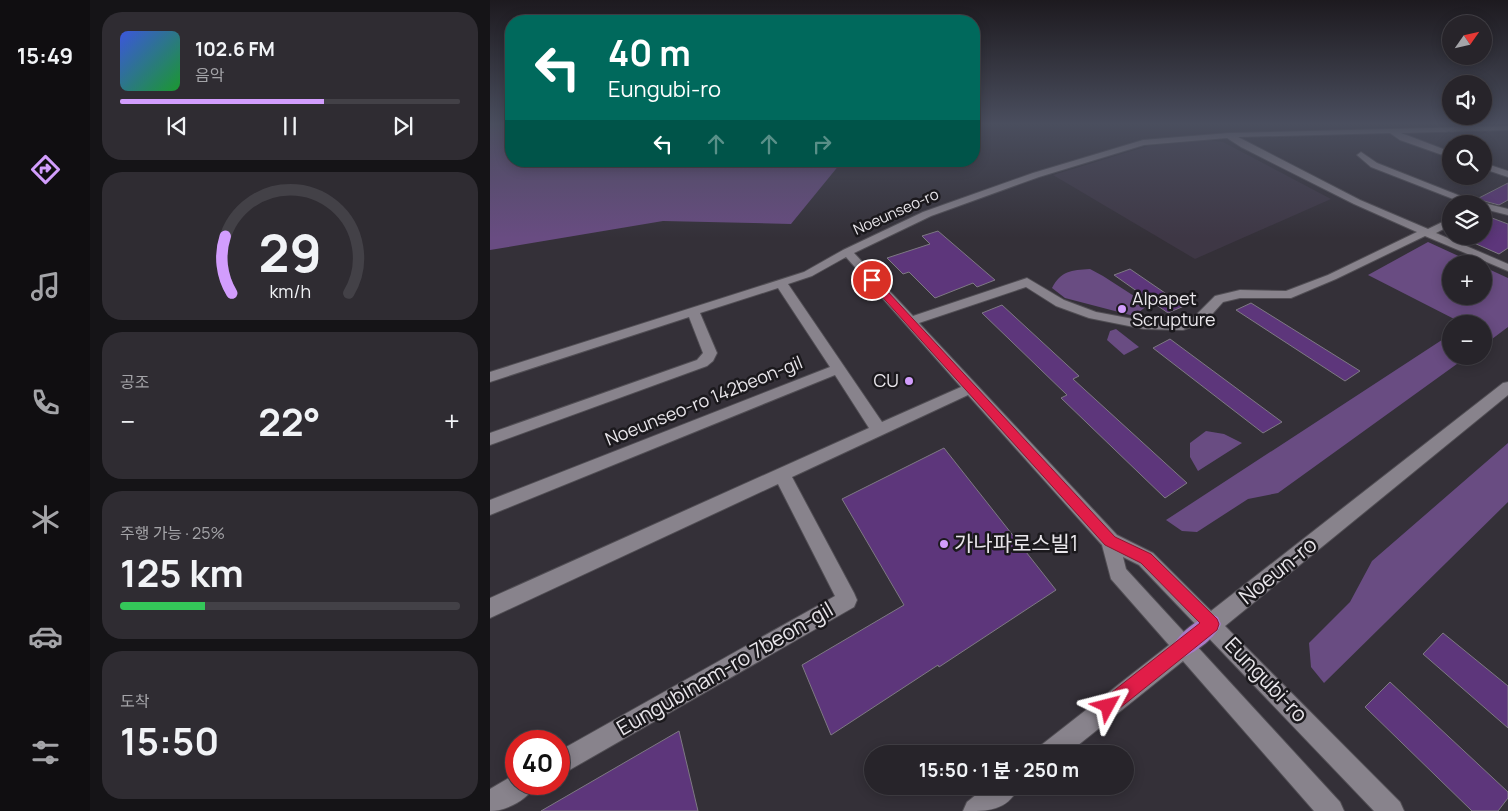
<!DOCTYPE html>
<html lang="ko">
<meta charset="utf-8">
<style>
:root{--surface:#27242a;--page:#2f2c32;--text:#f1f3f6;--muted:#a4a4a8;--line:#434147;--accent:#d29dfd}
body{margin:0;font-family:Manrope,"Noto Sans KR",sans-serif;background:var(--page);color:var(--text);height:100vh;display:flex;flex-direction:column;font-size:19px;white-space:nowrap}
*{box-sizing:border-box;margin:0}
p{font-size:16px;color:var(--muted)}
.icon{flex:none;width:28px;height:28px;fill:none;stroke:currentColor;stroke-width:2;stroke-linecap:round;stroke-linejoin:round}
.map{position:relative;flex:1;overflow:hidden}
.sheet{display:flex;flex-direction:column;gap:12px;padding:12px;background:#151417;width:400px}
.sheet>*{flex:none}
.hud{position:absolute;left:15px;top:15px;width:475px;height:152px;border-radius:20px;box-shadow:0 2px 12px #0003,0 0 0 1px var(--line);background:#00695c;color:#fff;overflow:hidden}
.needle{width:32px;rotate:56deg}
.buttons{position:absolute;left:952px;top:15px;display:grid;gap:10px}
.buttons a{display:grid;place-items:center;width:50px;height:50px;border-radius:50%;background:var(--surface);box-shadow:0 2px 12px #0003,0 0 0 1px var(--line);font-size:25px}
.speed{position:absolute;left:15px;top:730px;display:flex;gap:10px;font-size:25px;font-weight:700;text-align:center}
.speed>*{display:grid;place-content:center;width:65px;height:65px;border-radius:50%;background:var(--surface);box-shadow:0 2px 12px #0003,0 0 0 1px var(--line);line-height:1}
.speed .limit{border:8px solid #d22;background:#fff;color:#111}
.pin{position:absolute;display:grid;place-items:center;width:42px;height:42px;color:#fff;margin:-21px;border:2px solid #fff;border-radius:50%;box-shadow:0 1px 5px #0007}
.me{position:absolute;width:55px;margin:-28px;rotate:52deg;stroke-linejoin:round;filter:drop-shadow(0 0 4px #0008)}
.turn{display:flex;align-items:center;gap:18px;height:105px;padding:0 20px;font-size:22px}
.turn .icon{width:65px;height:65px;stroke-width:2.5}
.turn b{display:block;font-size:35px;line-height:42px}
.lanes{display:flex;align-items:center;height:48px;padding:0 20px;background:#0003;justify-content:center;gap:25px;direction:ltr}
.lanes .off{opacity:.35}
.big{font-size:38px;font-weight:700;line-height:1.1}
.sheet .card{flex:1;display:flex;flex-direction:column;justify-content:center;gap:8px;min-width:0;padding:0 18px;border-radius:20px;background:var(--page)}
.sheet .dial{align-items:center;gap:0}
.dial svg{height:130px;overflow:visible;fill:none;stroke:var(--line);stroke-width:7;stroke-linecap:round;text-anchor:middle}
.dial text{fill:var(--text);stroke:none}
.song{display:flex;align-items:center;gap:15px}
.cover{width:60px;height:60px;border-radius:8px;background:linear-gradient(135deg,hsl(230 70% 55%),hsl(130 70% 35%))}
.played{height:5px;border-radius:2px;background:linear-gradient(90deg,var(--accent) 60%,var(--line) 60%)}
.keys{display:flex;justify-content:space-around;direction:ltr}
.heat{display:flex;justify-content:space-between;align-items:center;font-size:28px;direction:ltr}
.charge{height:8px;border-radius:4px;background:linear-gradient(90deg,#34c759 25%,var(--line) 0)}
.trip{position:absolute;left:374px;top:745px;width:270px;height:50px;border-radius:25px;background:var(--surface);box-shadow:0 2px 12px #0003,0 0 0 1px var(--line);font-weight:700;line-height:50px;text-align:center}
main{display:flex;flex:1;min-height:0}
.menu{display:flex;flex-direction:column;width:90px;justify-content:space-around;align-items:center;background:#100e11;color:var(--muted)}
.menu .icon{width:35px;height:35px}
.menu .active{color:var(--accent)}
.menu b{font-size:22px;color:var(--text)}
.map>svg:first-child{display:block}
.built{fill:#3e3745}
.green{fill:#694c82}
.building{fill:#5d367b;stroke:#7e7983}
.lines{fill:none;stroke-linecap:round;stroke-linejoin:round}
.minor-casing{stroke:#514e54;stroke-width:2}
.major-casing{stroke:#514e54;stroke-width:2}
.minor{fill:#88838c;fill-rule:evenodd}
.major{fill:#a67cc7;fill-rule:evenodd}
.route{fill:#e11d48;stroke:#92132f}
.poi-dot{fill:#d29dfd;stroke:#1b191d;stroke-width:2}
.labels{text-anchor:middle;stroke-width:5;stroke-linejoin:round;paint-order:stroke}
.far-street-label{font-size:15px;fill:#e9e6eb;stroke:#1b191d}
.poi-label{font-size:18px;fill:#e9e6eb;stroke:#1b191d;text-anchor:start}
.street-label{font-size:18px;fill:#e9e6eb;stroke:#1b191d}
.near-poi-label{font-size:21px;fill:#e9e6eb;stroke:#1b191d;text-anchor:start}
.near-street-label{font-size:21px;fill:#e9e6eb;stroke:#1b191d}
</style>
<main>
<nav class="menu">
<b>15:49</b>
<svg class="icon active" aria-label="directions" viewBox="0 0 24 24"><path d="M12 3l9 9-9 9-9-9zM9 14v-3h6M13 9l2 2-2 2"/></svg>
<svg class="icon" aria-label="music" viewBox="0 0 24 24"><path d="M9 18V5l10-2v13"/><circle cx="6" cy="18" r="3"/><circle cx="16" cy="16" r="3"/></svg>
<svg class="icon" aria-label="phone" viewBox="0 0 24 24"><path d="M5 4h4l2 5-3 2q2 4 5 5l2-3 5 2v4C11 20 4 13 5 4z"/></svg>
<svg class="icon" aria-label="climate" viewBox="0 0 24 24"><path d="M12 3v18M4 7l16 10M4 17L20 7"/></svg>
<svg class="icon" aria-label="car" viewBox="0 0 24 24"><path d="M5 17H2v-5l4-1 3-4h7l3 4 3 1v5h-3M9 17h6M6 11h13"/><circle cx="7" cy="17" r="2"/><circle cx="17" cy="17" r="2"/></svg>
<svg class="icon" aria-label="filters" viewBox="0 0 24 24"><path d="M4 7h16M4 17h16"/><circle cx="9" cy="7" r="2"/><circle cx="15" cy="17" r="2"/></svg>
</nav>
<section class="sheet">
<div class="card">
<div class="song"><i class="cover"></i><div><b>102.6 FM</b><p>음악</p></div></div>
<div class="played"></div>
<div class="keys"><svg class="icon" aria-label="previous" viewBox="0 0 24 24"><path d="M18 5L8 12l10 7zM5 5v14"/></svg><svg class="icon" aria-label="pause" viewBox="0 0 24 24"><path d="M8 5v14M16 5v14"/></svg><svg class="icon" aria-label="next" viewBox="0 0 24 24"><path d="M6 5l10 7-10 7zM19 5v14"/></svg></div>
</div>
<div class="card dial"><svg viewBox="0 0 100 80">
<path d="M14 69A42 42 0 1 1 86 69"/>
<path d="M14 69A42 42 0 0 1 10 34" stroke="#d29dfd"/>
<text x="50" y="56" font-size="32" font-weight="700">29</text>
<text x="50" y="72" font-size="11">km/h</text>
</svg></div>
<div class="card"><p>공조</p>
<div class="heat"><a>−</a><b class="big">22°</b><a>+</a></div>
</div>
<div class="card"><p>주행 가능 · 25%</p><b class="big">125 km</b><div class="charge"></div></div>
<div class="card"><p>도착</p><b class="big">15:50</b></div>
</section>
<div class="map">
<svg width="1018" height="811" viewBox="0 0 1018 811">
<rect width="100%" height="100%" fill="#343038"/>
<path class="built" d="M717,140L733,142L841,199L705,259L563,175L658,146Z"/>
<path class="green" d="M0,124H21V161H349L350,164L301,224L173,221L0,250Z
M938,242L986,264H961V296H994V267L1018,278V327L994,345V324H974L878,275Z
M600,269L613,276L658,305L644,316L575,298L562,288C571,271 581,270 600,269Z
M626,329L649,347L634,355L617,340L620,331Z
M961,334V356H978L788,493L758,499L707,532L692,531L676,520Z
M716,431L734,434L752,443L708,471L700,457V443Z
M1018,443V502L834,683L821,667L819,643L860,602L882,561Z"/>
<path class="building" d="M1018,183V200L1009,205L994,201L990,202L985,200Z
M994,215L1018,224V248L1009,254L968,236H994Z
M448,231L505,280L487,287L483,283L445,298L419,272L413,274L397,258L440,244L432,236Z
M640,269L694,306L678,313L624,275Z
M761,303L870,371L855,381L746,310Z
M512,305L589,376L583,379L697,483L675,498L571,398L577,395L492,313Z
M680,339L792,422L773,433L663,348Z
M454,448L566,590L449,667L448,665L341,735L312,665L414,605L352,499Z
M953,633L1018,686V728L933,654Z
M900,682L1018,792V798L1008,811H982L875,707Z
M189,731L208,811H51Z"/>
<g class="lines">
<g class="minor-casing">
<path id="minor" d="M1018,126V130L911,133L961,152V158L910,140L900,133L748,137L870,200L938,229L961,218V225L946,233L1018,264V271L935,236L846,279L801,298H750L733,302L715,322L693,330L654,329L599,318L566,306L536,287L429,323L627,535L663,553L721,611L1013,383L1018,382V395L735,626L910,802L914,811H884L649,565L633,557L636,569L850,802L854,811H824L693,661L577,754H546L550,746L679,645L621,579L612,545L478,395L302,477L364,593L367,600L364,607L69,776V751L345,596L288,484L0,618V598L379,428L345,375L0,515V500L340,367L288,288L210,313L227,353L223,361L217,366L0,445V433L207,360L213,353L199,317L0,382V372L314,272L353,250L433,212L543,173L653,140L739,133ZM737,138L751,147L864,204L927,232L838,275L796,291L750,290L725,296L705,316L691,322L654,321L606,312L574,300L537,278L423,316L364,253L441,216L549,177L654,145ZM356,257L471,387L392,422L298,284L322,276Z
M871,152L887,163L988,203L976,204L881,167L867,155Z
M994,163L1018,171V177L994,169Z
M994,203L1018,209V215L994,209V204H991Z
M24,775H26V784H45C40,799 16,811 0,811V789Z
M497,786H529C518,811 498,811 473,811L477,802Z"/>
</g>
<g class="major-casing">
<path id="major" d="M721,614L728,617L731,624C726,637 707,651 694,657L687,653L683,646C689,633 708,619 721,614Z"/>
</g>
<use href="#minor" class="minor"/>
<use href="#major" class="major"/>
</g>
<linearGradient id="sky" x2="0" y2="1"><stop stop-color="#1d1a1f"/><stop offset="0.52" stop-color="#4a4e5e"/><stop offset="1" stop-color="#4a4e5e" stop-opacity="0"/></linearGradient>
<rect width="1018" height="238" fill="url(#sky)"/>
<path class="route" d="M379,278H385L625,537L661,554L727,619L729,624L727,630L625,712L618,714L612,712L610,706L612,700L710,623L651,563L615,545L379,282Z"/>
<g class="poi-dot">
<circle cx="632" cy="309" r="5"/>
<circle cx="419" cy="381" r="5"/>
<circle cx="454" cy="544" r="5"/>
</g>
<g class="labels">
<g class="far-street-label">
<text transform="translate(406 212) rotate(-24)" y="5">Noeunseo-ro</text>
</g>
<g class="poi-label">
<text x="642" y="305">Alpapet<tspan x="642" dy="21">Scrupture</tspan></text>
<text x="409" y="387" text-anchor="end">CU</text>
</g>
<g class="street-label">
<text transform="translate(214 401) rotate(-22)" y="6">Noeunseo-ro 142beon-gil</text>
</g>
<g class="near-poi-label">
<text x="464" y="551">가나파로스빌1</text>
</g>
<g class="near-street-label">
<text transform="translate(788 571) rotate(-39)" y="7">Noeun-ro</text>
<text transform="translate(235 669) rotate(-30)" y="7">Eungubinam-ro 7beon-gil</text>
<text transform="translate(776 680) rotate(46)" y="7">Eungubi-ro</text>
</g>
</g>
</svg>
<div class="buttons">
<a><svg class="needle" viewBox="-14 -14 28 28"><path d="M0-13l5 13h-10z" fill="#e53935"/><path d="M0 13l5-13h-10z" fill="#a4a4a8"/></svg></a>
<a><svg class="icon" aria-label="sound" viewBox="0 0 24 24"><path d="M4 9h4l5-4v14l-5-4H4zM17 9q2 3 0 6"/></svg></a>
<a><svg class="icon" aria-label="search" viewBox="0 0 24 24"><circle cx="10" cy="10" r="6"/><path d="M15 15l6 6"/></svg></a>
<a><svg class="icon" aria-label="layers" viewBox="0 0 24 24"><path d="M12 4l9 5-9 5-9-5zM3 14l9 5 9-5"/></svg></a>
<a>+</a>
<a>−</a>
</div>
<div class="speed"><div class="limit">40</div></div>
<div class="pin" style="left:382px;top:280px;background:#d93025"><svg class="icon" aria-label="arrive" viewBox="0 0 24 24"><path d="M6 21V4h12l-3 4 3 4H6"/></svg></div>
<svg class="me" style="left:618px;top:706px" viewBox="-20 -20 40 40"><path d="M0-17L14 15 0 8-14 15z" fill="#e11d48" stroke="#fff" stroke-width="4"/></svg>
<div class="trip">15:50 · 1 분 · 250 m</div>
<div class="hud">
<div class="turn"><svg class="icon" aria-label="left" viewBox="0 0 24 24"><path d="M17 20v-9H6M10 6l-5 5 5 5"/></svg><div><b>40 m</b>Eungubi-ro</div></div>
<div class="lanes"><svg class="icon" aria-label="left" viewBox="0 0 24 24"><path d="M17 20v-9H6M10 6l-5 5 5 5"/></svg><svg class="icon off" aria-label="ahead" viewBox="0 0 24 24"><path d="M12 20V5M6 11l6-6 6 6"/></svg><svg class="icon off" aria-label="ahead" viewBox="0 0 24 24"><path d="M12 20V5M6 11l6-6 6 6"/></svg><svg class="icon off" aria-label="right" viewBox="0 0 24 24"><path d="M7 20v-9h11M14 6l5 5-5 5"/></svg></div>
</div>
</div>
</main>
